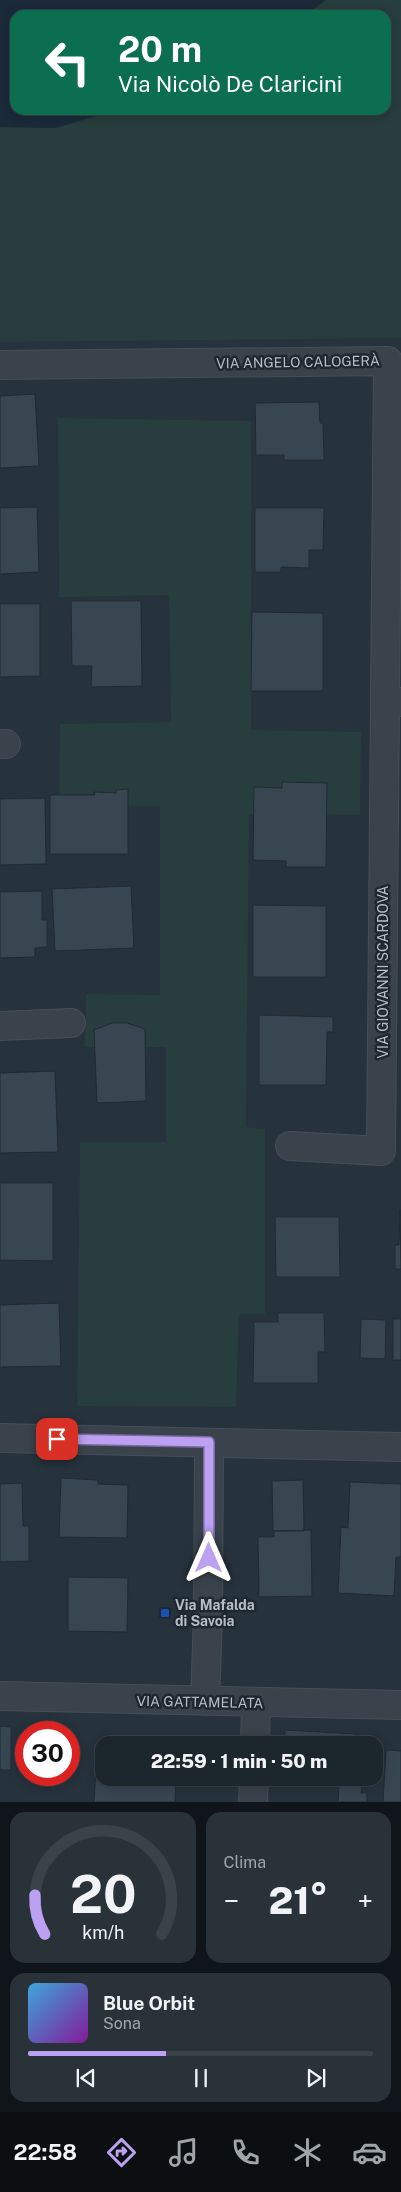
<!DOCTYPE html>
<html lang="it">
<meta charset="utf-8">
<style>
:root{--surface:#1c262d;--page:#293239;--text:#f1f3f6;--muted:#a0a5aa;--line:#3a4349;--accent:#bca0f2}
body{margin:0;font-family:"Public Sans",sans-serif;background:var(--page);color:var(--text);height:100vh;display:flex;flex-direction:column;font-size:19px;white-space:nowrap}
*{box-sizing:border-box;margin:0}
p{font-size:16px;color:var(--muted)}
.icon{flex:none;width:28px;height:28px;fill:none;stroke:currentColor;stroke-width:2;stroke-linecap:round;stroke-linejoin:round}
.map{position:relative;height:1802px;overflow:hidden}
.drawer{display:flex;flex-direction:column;gap:10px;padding:10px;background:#0f1519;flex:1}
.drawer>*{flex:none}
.top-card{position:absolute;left:10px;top:10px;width:381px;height:105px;border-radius:15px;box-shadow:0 2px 12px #0003,0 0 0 1px var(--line);background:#0b6e4f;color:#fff;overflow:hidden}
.speed{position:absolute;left:15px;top:1721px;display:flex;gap:10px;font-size:25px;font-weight:700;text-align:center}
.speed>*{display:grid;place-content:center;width:65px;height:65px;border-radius:50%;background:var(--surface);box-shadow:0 2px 12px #0003,0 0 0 1px var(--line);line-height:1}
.speed .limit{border:8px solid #d22;background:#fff;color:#111}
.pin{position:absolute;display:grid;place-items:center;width:42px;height:42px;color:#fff;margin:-21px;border-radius:10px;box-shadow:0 2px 8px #0006}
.me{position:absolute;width:55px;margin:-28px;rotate:0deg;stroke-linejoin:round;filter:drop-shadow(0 0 4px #0008)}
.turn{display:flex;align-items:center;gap:18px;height:105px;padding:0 25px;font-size:22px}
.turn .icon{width:65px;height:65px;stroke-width:2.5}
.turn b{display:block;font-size:35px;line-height:42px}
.big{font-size:38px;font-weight:800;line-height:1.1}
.drawer .widget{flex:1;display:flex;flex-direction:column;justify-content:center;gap:8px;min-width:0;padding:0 18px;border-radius:15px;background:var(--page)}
.drawer .dial{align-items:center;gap:0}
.dial svg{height:130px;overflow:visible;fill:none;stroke:var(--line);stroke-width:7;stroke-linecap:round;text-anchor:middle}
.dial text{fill:var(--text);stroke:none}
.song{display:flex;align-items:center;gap:15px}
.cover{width:60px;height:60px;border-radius:8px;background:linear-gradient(135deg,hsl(200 70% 55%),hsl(290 70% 35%))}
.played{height:5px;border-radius:2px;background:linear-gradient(90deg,var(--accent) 40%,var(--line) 40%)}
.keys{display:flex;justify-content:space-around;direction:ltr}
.heat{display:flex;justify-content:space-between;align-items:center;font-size:28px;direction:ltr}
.drawer .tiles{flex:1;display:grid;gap:10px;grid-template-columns:1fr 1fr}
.widget:last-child{grid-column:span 2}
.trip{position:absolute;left:95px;top:1736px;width:288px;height:50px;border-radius:15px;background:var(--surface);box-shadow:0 2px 12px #0003,0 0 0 1px var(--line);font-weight:800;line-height:50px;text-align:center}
.tabs{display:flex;height:80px;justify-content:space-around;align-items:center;background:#0b0f12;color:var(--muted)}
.tabs .icon{width:35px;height:35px}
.tabs .selected{color:var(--accent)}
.tabs b{font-size:22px;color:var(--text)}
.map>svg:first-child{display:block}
.green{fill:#283d3d}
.water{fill:#1a2a39}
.building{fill:#384652;stroke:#212a33}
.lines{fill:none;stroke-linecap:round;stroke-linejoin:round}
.minor-casing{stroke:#464f58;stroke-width:30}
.minor{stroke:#3a434c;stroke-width:28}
.route-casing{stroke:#7a689d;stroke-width:12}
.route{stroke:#bca0f2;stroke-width:9}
.transit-dot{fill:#1a4fb4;stroke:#1f2831;stroke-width:2}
.labels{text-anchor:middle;stroke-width:5;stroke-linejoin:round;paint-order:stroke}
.street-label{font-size:14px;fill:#b5bec7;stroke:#1f2831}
.poi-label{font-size:14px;font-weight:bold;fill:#b5bec7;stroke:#1f2831;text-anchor:start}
</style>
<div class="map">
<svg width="401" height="1802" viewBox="0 0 401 1802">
<rect width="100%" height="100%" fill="#26323c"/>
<path class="green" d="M326,0H401V338L0,342V127L55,128L116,110H386V15H305Z
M58,418L251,421V730L361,732L360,815L249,814L246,1127L265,1129V1314H239L236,1407L77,1406L80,1142H166V1047H85L86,994L160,995V806L59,805L60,724L171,722L169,595L59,597Z"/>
<path class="water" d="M0,0H326L305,15H15V110H116L55,128L0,127Z"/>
<path class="building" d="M35,394L39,466L0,468V396Z
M319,402L320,423H323L324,460H284V455H256L255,403Z
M37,507L39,572L0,574V508Z
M255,508H324L323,550H309V568L281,567V572H255Z
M71,601H141L142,686L91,687L92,666H72Z
M0,604H40V676L0,677Z
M252,612L323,613V691H251Z
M282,782L327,783L326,867H286V861L253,860L254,787L282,788Z
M128,789V854H50V795H95L94,792L116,793V790Z
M45,798L46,864L0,865V799Z
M131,886L134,948L55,951L52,889Z
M42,891V920H47V947L35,948V957L0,958V892Z
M253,905L326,906V977H253Z
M259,1015L333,1017V1032H327L326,1085H259Z
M112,1023H127L145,1029L146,1101L97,1103L94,1030Z
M55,1071L58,1152L0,1153V1073Z
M0,1183H53V1261L0,1260Z
M400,1210L401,1269H395V1245H399Z
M275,1217H339L340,1277H276Z
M59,1303L61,1366L0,1367V1305Z
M278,1313H324L325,1352H318V1383H253L254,1322H278Z
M361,1319L386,1320L385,1359L360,1358Z
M393,1319H401V1360H393Z
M61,1478L98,1480V1484L128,1485L127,1538L59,1537Z
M303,1480L304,1531H273L272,1481Z
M350,1482L401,1484V1557H396L394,1596L338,1593L341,1527L348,1528Z
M22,1483L23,1526H29V1561L0,1562V1484Z
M311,1530L312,1596L259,1597L258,1537H274V1531Z
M68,1577L128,1578L127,1632L68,1631Z
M0,1726L11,1727V1770H0Z
M285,1730L356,1734L355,1745H284Z
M97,1747L104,1748V1778H176L175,1802H94Z
M390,1750L401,1751V1802H383L386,1751Z
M311,1778H362L361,1793H367V1802H338L339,1785L322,1784L321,1778Z"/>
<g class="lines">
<g class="minor-casing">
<path id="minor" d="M0,365L388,361L385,702H401
M0,744H6
M0,1026L71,1023
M290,1146L381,1151L385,702
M0,1438L401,1447
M0,1696L401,1705
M205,1701L208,1616L209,1443
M255,1745L256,1703
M253,1802L254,1778"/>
</g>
<use href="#minor" class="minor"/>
</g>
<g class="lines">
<g class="route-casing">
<path id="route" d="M57,1439L209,1442V1558"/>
</g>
<use href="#route" class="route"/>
</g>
<rect class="transit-dot" x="160" y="1608" width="10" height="10" rx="2.5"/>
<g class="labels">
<g class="street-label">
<text transform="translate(298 362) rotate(-1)" y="5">VIA ANGELO CALOGERÀ</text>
<text transform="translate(383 972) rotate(-90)" y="5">VIA GIOVANNI SCARDOVA</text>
<text transform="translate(200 1702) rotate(1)" y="5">VIA GATTAMELATA</text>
</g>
<g class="poi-label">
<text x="175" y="1610">Via Mafalda<tspan x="175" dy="16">di Savoia</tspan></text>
</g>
</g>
</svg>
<div class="speed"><div class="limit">30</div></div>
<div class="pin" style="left:57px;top:1439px;background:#d93025"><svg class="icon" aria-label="arrive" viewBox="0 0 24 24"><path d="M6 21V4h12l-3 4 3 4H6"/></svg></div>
<svg class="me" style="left:209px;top:1558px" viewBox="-20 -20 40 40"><path d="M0-17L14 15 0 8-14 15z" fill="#bca0f2" stroke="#fff" stroke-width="4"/></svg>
<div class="trip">22:59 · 1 min · 50 m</div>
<div class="top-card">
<div class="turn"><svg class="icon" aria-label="left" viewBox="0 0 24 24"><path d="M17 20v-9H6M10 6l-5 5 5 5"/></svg><div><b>20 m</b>Via Nicolò De Claricini</div></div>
</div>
</div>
<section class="drawer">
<div class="tiles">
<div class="widget dial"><svg viewBox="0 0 100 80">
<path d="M14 69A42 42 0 1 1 86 69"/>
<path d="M14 69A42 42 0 0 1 8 45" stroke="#bca0f2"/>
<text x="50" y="56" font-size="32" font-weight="700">20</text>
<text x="50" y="72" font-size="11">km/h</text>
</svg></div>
<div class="widget"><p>Clima</p>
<div class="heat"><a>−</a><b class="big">21°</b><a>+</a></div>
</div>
<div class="widget">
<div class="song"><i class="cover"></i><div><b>Blue Orbit</b><p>Sona</p></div></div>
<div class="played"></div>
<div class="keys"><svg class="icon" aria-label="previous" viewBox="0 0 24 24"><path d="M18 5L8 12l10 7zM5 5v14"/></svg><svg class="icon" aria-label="pause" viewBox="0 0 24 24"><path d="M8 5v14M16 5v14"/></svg><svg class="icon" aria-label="next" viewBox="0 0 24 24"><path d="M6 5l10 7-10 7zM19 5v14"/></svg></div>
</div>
</div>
</section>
<nav class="tabs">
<b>22:58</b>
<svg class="icon selected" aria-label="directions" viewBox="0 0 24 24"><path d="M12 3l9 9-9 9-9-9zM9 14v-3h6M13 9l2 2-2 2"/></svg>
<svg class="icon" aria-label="music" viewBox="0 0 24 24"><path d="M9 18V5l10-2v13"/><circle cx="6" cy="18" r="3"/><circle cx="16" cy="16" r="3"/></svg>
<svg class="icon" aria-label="phone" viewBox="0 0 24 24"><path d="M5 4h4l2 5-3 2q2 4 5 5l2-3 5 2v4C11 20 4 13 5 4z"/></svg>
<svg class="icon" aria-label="climate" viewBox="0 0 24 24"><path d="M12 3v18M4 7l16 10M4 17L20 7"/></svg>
<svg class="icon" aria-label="car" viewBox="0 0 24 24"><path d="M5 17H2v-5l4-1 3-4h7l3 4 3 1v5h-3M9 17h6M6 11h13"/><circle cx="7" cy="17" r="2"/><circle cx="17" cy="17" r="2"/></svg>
</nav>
